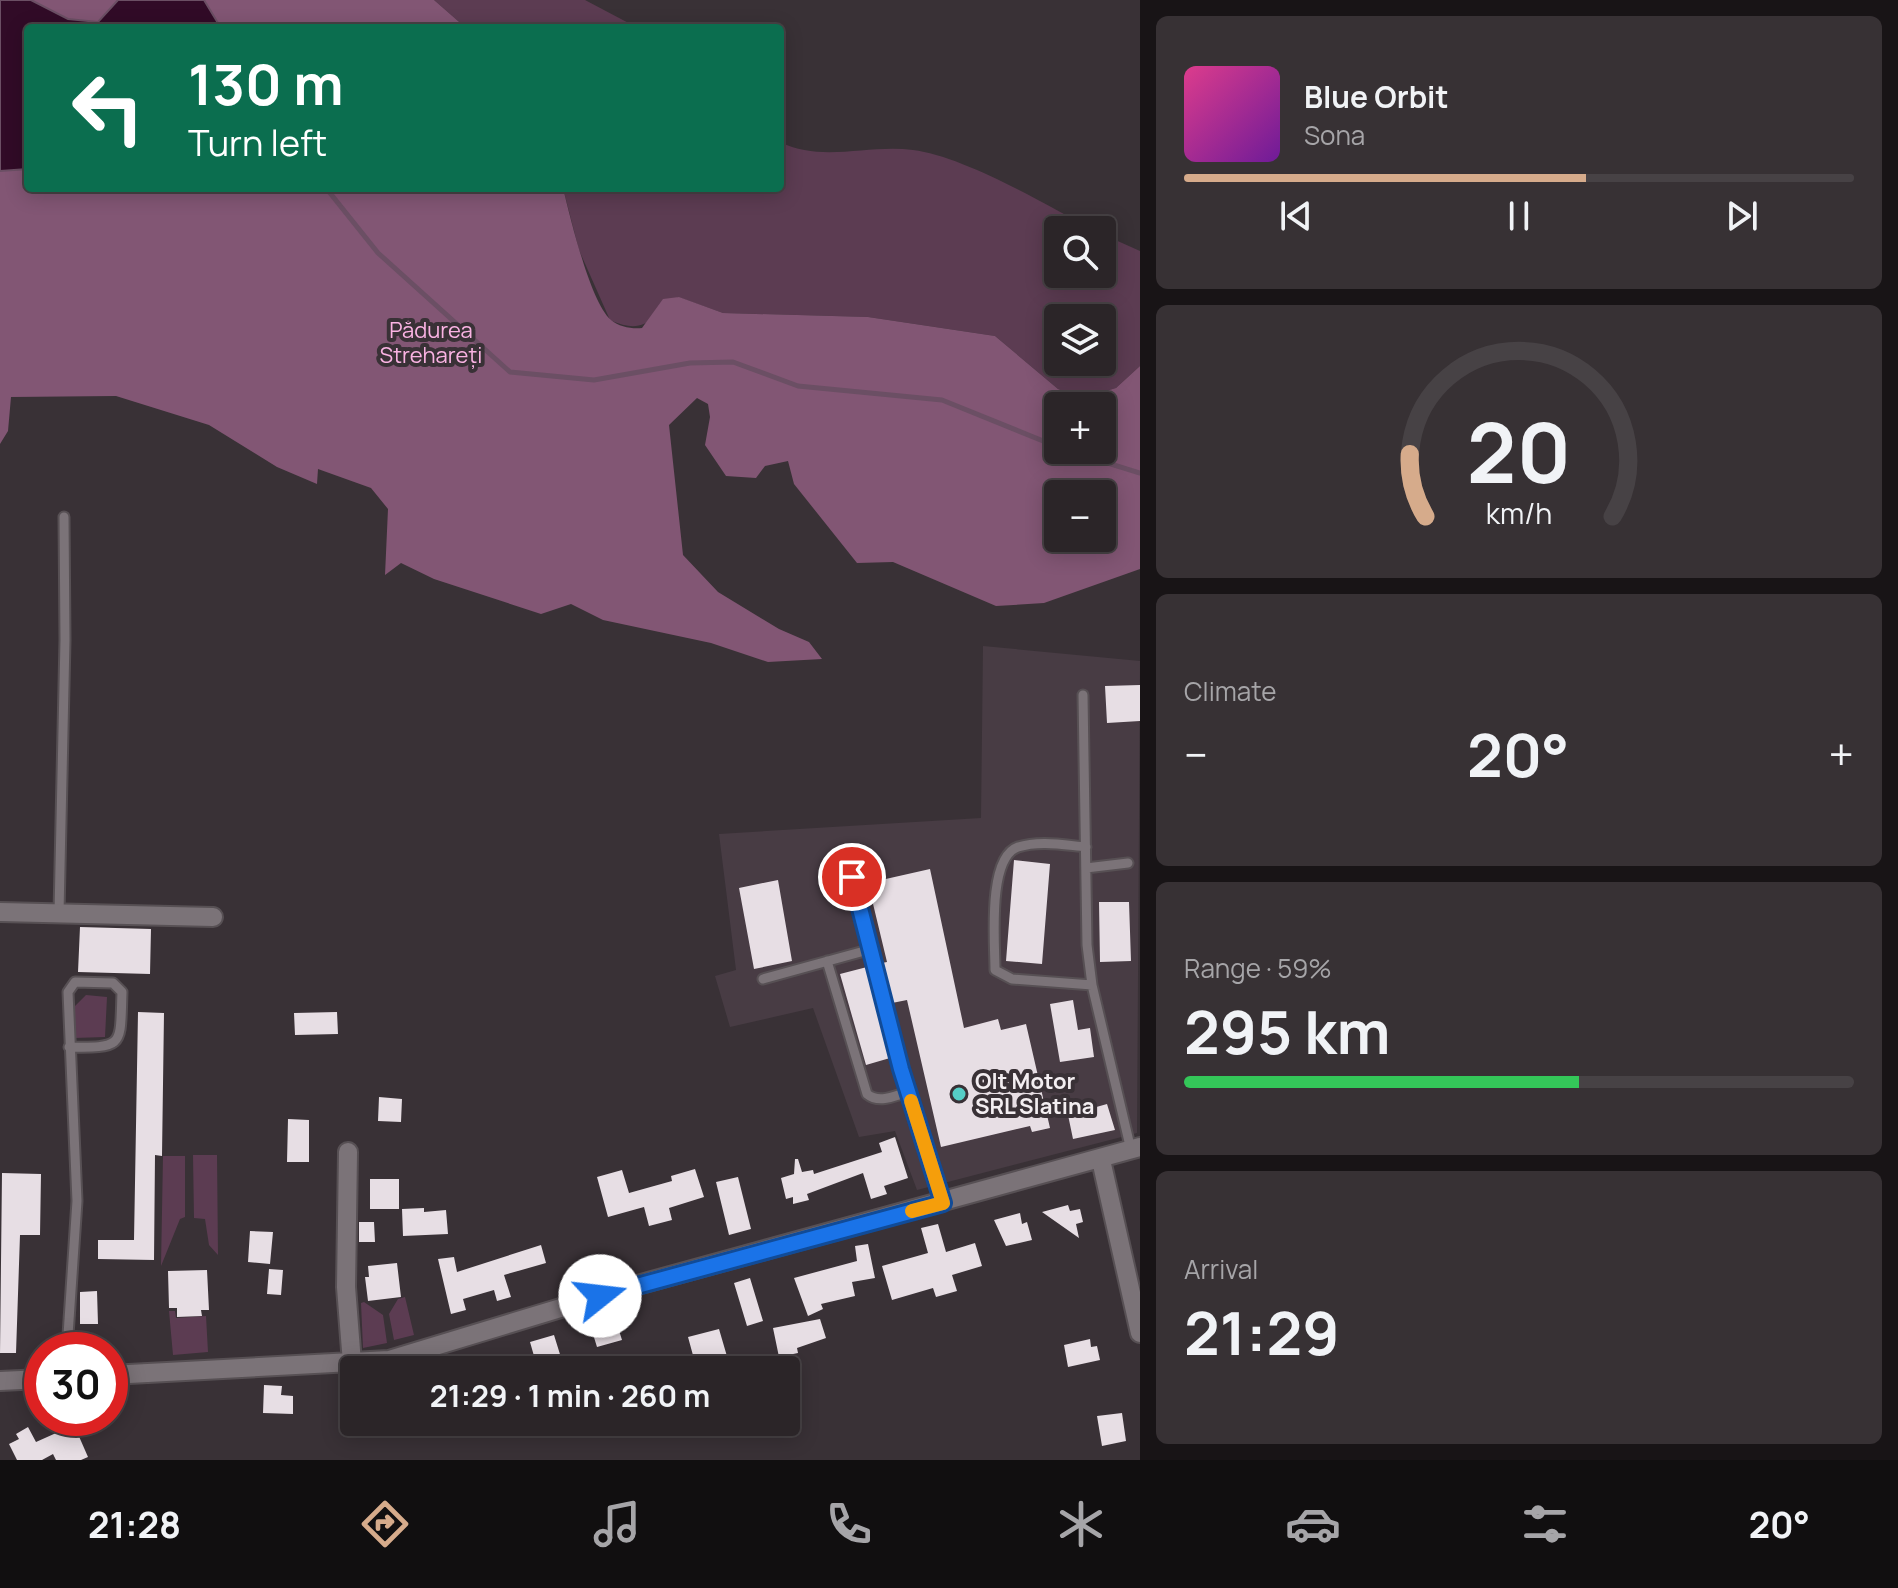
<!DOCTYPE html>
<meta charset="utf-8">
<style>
:root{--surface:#2b2528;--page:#373134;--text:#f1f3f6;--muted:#a6a5a8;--line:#474245;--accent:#d6ab8b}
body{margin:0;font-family:Manrope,sans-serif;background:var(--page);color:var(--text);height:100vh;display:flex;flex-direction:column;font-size:30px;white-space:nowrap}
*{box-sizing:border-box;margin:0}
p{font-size:26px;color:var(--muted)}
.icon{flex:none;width:44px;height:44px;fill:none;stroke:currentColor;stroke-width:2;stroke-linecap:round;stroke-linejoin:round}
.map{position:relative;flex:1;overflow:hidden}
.drawer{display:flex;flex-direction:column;gap:16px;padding:16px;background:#181416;width:758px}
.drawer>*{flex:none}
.guide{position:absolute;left:24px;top:24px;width:760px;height:168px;border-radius:8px;box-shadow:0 4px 20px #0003,0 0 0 2px var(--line);background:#0b6e4f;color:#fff;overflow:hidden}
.tools{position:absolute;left:1044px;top:216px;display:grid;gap:16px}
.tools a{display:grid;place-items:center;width:72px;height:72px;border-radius:8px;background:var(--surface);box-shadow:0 4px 20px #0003,0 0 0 2px var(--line);font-size:40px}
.speed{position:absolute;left:24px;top:1332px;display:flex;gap:16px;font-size:40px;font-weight:700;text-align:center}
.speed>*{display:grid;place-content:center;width:104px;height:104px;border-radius:50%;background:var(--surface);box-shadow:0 4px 20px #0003,0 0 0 2px var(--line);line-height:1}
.speed .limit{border:12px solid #d22;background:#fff;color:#111}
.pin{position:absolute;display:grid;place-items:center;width:68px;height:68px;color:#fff;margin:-34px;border:4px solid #fff;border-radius:50%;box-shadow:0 2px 8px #0007}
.me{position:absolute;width:88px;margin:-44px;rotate:74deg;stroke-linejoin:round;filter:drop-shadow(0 0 6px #0008)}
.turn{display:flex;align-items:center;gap:28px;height:168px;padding:0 32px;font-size:36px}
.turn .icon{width:104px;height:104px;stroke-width:2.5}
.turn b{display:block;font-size:56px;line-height:68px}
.big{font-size:60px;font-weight:700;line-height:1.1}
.drawer .card{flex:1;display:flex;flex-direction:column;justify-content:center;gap:12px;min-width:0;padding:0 28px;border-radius:12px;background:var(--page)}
.drawer .dial{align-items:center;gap:0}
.dial svg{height:208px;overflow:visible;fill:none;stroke:var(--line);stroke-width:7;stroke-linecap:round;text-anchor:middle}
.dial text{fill:var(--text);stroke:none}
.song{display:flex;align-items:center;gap:24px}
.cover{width:96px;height:96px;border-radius:12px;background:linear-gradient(135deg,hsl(330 70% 55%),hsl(280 70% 35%))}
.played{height:8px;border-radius:4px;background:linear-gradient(90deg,var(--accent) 60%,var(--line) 60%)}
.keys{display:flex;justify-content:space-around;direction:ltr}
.heat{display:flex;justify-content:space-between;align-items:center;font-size:44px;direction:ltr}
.charge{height:12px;border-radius:6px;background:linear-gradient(90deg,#34c759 59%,var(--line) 0)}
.trip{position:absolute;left:340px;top:1356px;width:460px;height:80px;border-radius:8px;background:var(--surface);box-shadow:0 4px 20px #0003,0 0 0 2px var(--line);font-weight:700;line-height:80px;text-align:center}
.tab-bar{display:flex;height:128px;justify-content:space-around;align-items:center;background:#110f10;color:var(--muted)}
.tab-bar .icon{width:56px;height:56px}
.tab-bar .selected{color:var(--accent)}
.tab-bar b{font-size:36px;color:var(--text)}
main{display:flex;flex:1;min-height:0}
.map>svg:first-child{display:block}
.built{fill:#483c44}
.green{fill:#5c3c52;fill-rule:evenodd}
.forest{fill:#825674;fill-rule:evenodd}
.water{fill:#310b27;stroke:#6b4f64;stroke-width:2}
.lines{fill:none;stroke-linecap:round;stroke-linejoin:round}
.stream{stroke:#6b4f64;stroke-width:5}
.building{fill:#e7dee4}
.lane-casing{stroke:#575054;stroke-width:13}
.street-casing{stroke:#575054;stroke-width:22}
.lane{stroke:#7b7378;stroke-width:9}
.street{stroke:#7b7378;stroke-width:18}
.route-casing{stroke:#114b97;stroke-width:20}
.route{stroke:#1a73e8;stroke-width:14}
.slow{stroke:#f59e0b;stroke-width:14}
.poi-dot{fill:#55cec6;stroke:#393136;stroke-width:3}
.labels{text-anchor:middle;stroke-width:8;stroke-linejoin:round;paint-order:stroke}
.park-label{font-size:22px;fill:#fab3e3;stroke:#393136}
.poi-label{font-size:22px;font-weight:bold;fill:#f3eef1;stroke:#393136;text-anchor:start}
</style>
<main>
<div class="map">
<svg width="1140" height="1460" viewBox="0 0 1140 1460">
<rect width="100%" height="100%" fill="#393136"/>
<path class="built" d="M983,646L1140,661L1137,1133L917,1190L895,1131L859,1137L813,1008L730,1027L715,976L736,970L719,834L981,818Z"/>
<path class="green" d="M434,0H585L638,28H466Z
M780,142C822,163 868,144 913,150C963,156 1048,205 1093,230H1058V274H1102V234L1140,251V366L1116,388L1082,398L1058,389L995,336L868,317L723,313L678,297C651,318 645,336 610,320L579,250L563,188H780ZM1058,318H1102V362H1058Z
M86,995L107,997L105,1037L74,1038L75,1006Z
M193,1155H217L218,1255L209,1245L205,1219L194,1218Z
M163,1156H185V1217L180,1219L161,1266Z
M405,1297L414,1335L394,1340L389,1314L398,1299Z
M364,1302L383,1315L387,1343L363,1348L361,1303Z
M169,1311H175L176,1318L206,1316L208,1352L173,1355Z"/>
<path class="forest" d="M0,0H434L466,28H28V188H563C570,216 590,302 611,320C619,327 632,329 642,328L663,299L679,297L723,313L868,317L995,336L1058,389L1082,398L1116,388L1140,366V569L1044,603L996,606L893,562L857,563L794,484L788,461L765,466L756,478L726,476L705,445L710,417L708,404L697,398L669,425L683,555L718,592L779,629L809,642L822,659L768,662L711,643L603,620L571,604L541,614L434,579L401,563L385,575L388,509L371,488L318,469L317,484L277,467L209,425L116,396L11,397L8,431L0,444ZM1058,406H1102V450H1058ZM1058,494H1102V538H1058Z"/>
<path class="water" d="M0,0H31L68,19L98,22L118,0H204L221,28H28V169L0,171Z"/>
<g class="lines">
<path class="stream" d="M326,188L378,253L510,372L594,380L690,363L733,362L798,386L942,400L1058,447
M1066,450L1140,473"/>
</g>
<path class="building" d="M1140,685V721L1107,723L1105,686Z
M1014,860L1050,864L1042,964L1006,961Z
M930,869L964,1028L998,1019L1001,1030L1026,1024L1050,1128L1032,1132L1030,1126L941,1147L907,1000L892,1003L882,963L887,962L868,883Z
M778,880L792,961L754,969L739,888Z
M1099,902H1129L1131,961L1100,962Z
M80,927L151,929L150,974L78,972Z
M867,967L890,1058L866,1065L840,974Z
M1073,1000L1078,1030L1090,1028L1094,1057L1060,1062L1050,1004Z
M138,1012L164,1013L162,1156L155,1155L154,1260L98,1259V1240H134Z
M337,1012L338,1034L295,1035L294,1013Z
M379,1097L402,1099L401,1122L378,1121Z
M1107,1104L1115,1130L1073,1139L1068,1115Z
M288,1119L309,1120V1162H287Z
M895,1137L908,1178L884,1186L887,1194L871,1199L863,1173L807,1194L809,1200L793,1204V1197L786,1199L781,1178L794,1174L795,1159H798L802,1172L813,1170L814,1174L882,1152L879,1143Z
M695,1169L704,1197L669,1208L672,1220L649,1226L644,1207L608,1217L597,1177L622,1170L629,1193L672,1181L671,1176Z
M2,1173L41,1174L40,1235H20L16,1353H0Z
M738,1177L751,1229L729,1235L716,1182Z
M370,1179H399V1209H370Z
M1068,1205L1070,1211L1080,1209L1083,1222L1076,1224L1079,1238L1042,1212Z
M424,1208V1212L446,1210L448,1234L403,1236L402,1209Z
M1020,1213L1022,1224L1027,1222L1032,1240L1006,1246L994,1220Z
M359,1222H374L375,1242H359Z
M938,1224L946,1252L975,1243L982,1266L952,1275L957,1291L936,1297L933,1288L892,1300L882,1266L928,1253L921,1228Z
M250,1231L273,1232L270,1264L248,1262Z
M868,1244L875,1278L852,1282L855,1296L821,1304L823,1309L808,1316L794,1278L857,1261L855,1246Z
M541,1245L546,1263L504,1275L511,1297L497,1301L494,1290L463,1299L466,1310L451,1314L438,1259L454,1257L457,1272Z
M397,1263L401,1297L368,1301L365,1277H369L368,1266Z
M269,1269L283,1270L281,1295L267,1294Z
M207,1270L209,1310H201L202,1316L177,1317V1308H169L168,1271Z
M750,1278L763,1321L747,1326L734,1283Z
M97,1291L98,1324H80V1292Z
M613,1311L622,1340L597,1347L588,1318Z
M820,1319L826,1338L797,1348L798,1353L779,1357L773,1328Z
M719,1329L731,1370H697L688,1337Z
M554,1335L563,1364L538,1370L530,1342Z
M1090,1339L1091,1347L1097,1346L1100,1360L1068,1367L1064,1345Z
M264,1385L282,1386L281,1395L293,1396V1414L263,1413Z
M1122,1413L1126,1441L1102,1446L1097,1416Z
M74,1425L88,1457L81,1460H56L53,1454L42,1460H17L9,1444L19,1439L16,1434L28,1427L36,1442Z"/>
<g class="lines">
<g class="lane-casing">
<path id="lane" d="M1083,695L1087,945L1092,985L1131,1150
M1086,847C1064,845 1040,840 1018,847C987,858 995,943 995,970L1012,979L1092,985
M1086,868L1128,863
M852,877L901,1069L943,1203
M59,913L65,640L64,517
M827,961L867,1094C879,1104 894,1096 908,1092
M763,979L868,950
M67,1350L77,1201L68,992L75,982L113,983L122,992C120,1046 125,1048 69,1047"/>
</g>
<g class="street-casing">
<path id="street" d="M0,912L213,917
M348,1152L346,1287L352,1363
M1101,1160L1140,1333
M110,1375L389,1360L630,1287L1140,1147
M0,1381L42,1379"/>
</g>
<use href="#lane" class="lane"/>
<use href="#street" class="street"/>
</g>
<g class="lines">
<g class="route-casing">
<path id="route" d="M600,1296L943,1203L901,1069L852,877"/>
</g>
<use href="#route" class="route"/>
<path class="slow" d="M911,1101L943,1203L912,1211"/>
</g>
<circle class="poi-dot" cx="959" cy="1094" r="8"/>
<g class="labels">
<g class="park-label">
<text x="431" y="338">Pădurea<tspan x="431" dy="25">Strehareți</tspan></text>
</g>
<g class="poi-label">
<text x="975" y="1089">Olt Motor<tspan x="975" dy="25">SRL Slatina</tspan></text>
</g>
</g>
</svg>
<div class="tools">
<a><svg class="icon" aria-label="search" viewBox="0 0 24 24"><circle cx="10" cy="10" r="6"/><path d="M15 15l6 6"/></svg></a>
<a><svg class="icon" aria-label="layers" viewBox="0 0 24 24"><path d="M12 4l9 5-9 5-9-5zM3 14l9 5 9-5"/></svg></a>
<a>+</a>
<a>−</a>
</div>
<div class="speed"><div class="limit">30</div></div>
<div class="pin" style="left:852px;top:877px;background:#d93025"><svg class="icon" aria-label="arrive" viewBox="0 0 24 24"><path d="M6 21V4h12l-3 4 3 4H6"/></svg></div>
<svg class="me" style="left:600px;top:1296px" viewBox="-20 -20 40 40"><circle r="19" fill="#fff"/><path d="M0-13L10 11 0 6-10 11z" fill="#1a73e8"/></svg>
<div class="trip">21:29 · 1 min · 260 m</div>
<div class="guide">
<div class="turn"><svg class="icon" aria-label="left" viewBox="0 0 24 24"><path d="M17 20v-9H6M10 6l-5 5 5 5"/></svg><div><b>130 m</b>Turn left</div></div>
</div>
</div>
<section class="drawer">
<div class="card">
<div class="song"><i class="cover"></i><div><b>Blue Orbit</b><p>Sona</p></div></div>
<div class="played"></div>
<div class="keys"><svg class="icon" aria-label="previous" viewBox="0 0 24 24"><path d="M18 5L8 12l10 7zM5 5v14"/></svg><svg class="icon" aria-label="pause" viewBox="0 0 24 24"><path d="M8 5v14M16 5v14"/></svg><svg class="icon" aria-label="next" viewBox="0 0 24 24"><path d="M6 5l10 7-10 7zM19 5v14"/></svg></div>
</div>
<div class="card dial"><svg viewBox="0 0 100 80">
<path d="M14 69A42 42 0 1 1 86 69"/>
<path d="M14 69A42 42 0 0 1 8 45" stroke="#d6ab8b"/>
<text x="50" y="56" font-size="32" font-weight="700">20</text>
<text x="50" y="72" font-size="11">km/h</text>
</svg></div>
<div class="card"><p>Climate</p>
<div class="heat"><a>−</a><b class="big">20°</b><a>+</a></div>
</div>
<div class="card"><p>Range · 59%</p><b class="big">295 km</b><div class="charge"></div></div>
<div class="card"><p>Arrival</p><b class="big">21:29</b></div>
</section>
</main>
<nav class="tab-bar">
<b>21:28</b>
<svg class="icon selected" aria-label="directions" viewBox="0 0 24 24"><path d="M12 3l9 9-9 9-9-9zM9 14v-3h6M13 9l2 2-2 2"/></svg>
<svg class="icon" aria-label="music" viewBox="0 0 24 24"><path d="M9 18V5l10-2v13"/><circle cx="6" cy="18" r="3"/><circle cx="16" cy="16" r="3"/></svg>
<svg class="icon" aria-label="phone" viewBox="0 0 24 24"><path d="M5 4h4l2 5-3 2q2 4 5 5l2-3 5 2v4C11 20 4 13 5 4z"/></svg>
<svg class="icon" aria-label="climate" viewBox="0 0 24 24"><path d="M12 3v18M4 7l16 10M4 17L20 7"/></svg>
<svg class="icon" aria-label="car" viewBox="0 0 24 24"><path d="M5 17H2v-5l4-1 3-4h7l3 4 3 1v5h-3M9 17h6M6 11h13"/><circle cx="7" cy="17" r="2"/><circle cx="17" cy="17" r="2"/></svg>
<svg class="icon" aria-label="filters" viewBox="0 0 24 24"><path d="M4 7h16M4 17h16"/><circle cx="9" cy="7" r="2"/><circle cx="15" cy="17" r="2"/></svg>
<b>20°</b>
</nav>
